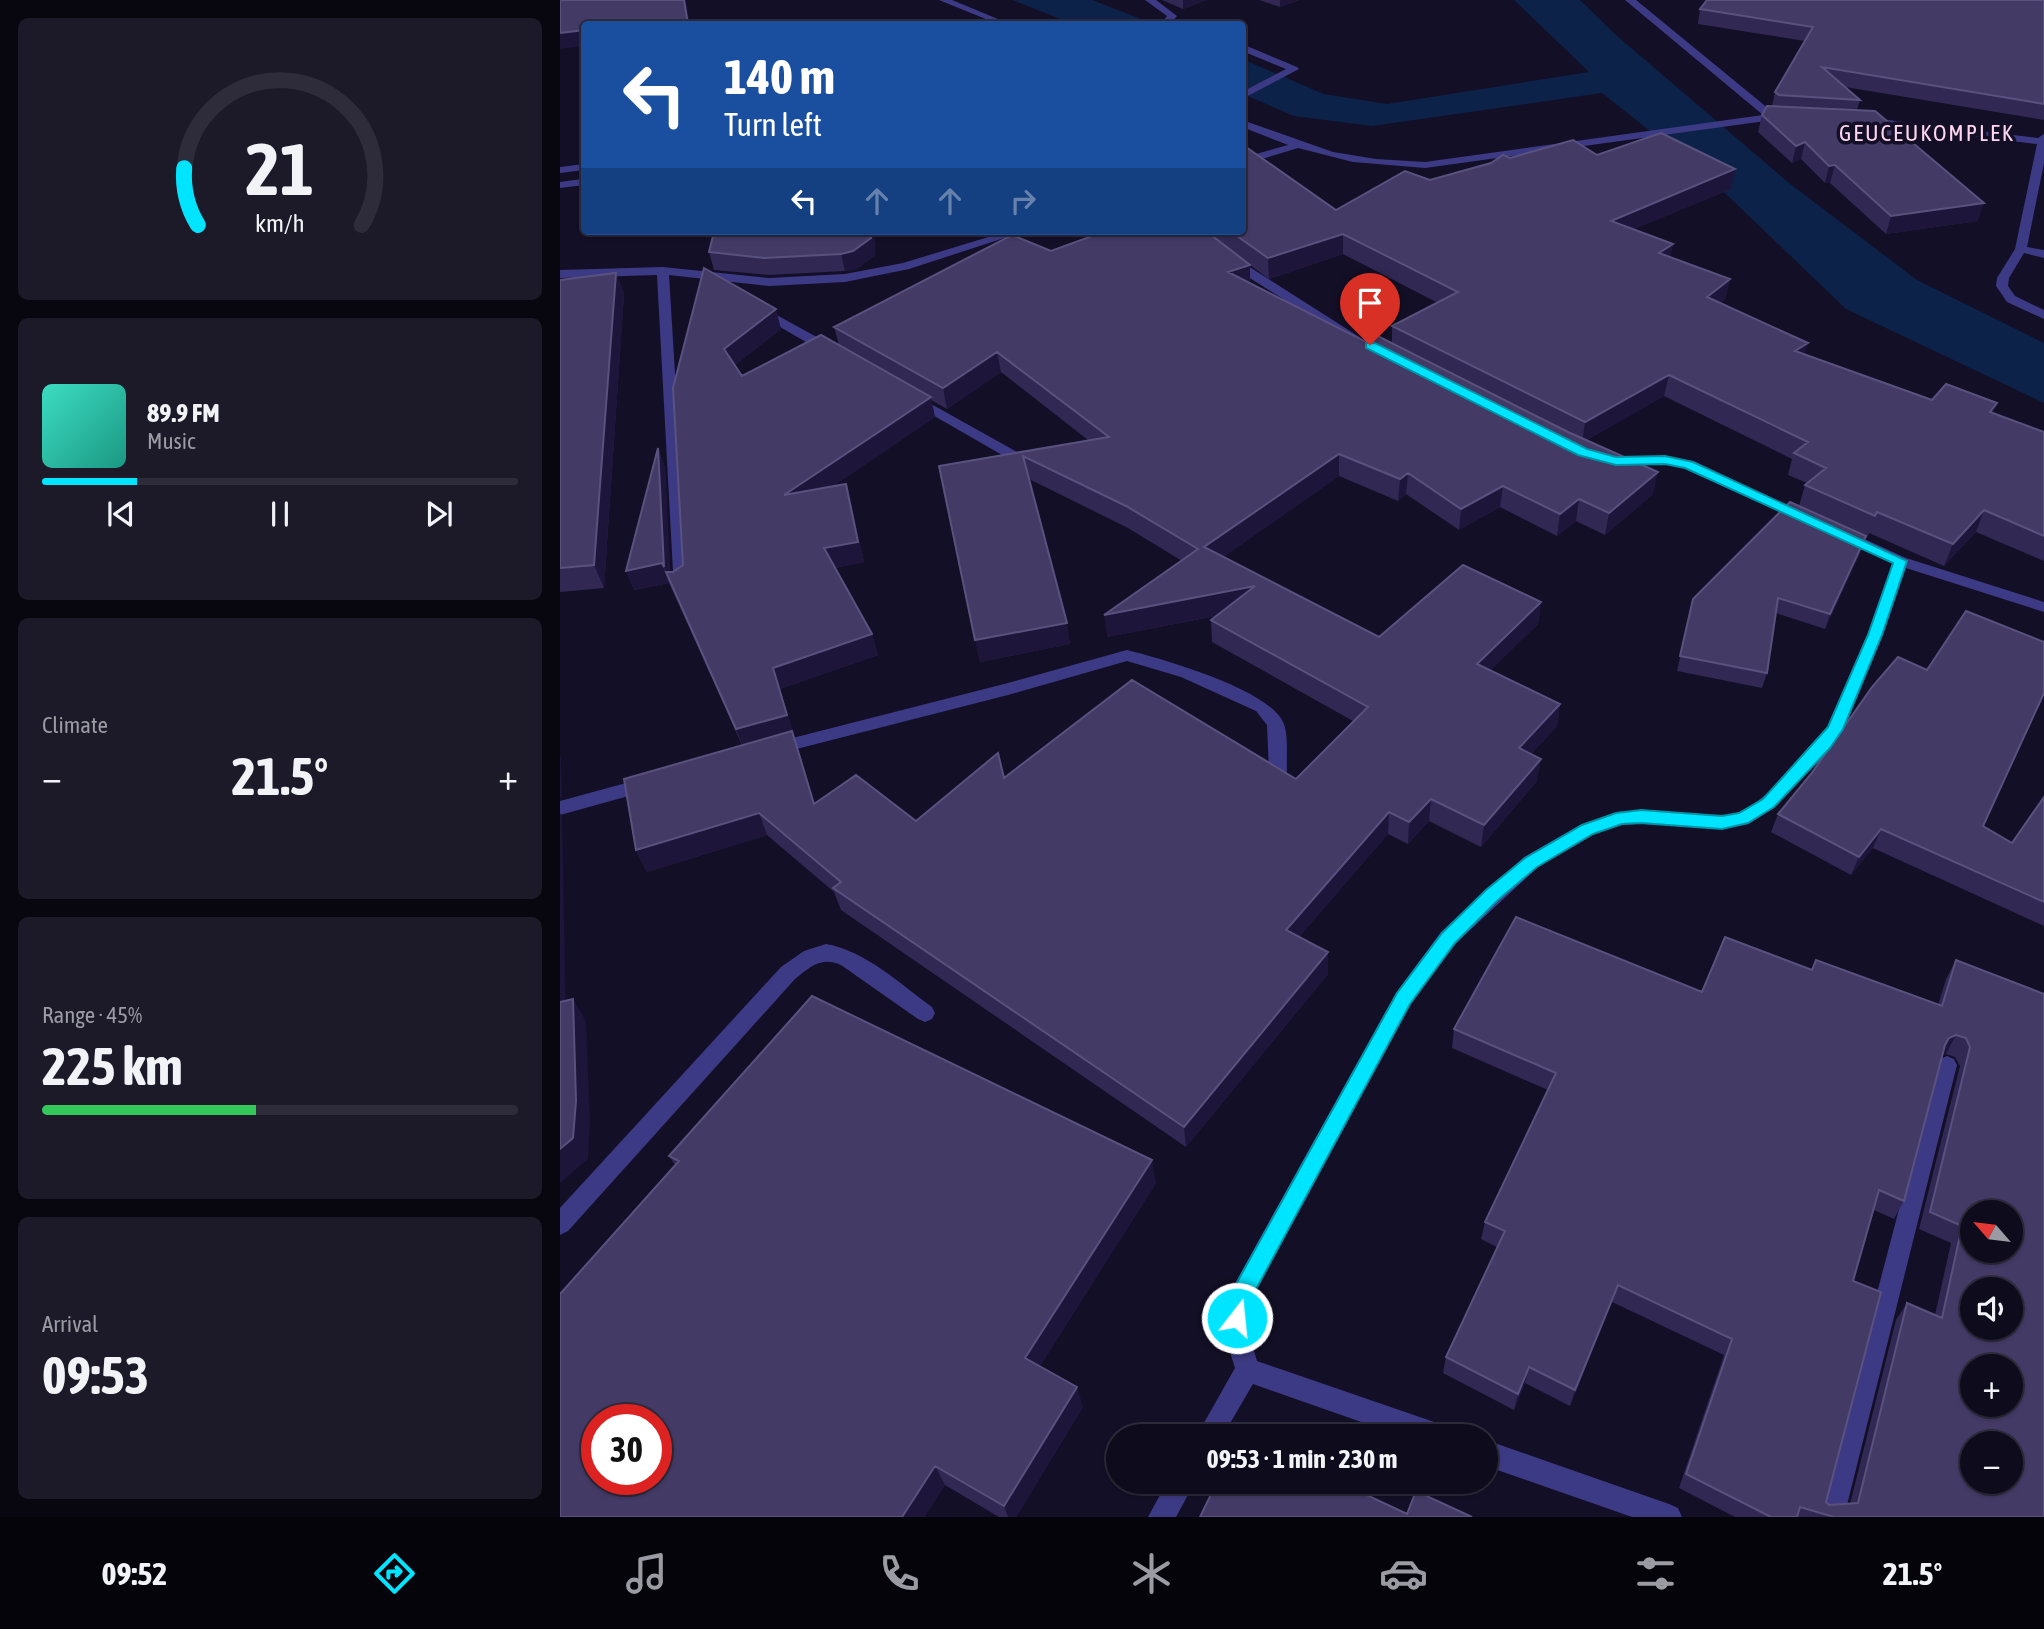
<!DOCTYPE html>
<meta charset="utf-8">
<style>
:root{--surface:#0e0b1c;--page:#1c1929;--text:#f1f3f6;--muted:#9b9ba3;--line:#2e2b3b;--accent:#00e5ff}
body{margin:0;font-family:"Asap Condensed",sans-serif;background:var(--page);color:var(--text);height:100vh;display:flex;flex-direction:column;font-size:26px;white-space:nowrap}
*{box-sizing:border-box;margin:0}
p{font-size:23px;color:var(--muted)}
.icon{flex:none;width:38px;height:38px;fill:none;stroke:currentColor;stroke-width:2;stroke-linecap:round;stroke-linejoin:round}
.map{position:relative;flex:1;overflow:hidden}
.side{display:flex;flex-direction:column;gap:18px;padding:18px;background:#08060f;width:560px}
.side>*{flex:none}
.guide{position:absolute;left:21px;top:21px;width:665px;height:214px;border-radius:7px;box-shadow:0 2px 5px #0004,0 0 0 2px var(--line);background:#1a4fa0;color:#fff;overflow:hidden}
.needle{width:46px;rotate:298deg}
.fabs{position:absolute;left:1400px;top:1200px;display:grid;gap:14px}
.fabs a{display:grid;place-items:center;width:63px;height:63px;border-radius:50%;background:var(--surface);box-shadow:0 2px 5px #0004,0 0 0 2px var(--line);font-size:35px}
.speed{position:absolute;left:21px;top:1404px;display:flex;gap:14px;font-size:35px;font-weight:700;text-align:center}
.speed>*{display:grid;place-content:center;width:91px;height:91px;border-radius:50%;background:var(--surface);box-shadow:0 2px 5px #0004,0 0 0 2px var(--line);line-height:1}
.speed .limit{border:10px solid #d22;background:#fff;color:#111}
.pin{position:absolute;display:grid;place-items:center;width:60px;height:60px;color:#fff;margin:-72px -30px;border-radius:50% 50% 50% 0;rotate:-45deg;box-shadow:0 0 7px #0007}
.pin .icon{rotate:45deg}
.me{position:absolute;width:77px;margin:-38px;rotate:16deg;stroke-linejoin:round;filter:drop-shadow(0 0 5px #0008)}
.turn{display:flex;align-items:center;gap:24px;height:147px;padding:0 28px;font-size:32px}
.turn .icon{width:91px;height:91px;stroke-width:2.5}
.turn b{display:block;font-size:49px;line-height:60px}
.lanes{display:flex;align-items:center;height:66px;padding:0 28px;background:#0003;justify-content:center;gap:35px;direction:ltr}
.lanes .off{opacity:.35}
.big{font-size:52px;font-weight:700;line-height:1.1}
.side .tile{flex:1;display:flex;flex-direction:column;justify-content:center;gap:10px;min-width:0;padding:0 24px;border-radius:10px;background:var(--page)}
.side .dial{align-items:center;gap:0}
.dial svg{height:182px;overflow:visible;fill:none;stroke:var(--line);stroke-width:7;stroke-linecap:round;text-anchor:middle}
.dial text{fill:var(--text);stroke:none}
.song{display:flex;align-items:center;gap:21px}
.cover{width:84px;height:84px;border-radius:10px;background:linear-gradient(135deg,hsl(170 70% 55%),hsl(170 70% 35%))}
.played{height:7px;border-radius:4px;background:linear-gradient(90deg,var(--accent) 20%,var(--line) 20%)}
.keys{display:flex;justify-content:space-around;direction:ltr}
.heat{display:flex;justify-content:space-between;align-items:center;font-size:38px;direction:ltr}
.charge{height:10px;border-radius:5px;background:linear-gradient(90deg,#34c759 45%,var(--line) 0)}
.trip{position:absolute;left:546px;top:1424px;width:392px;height:70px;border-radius:35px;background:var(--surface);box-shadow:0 2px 5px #0004,0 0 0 2px var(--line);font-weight:700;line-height:70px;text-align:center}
.menu{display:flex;height:112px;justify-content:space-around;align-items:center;background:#06040b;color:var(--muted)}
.menu .icon{width:49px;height:49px}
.menu .selected{color:var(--accent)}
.menu b{font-size:32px;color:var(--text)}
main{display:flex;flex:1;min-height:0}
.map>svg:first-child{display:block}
.water{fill:#0c2248}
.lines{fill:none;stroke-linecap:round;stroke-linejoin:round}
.service{fill:#3d3a85;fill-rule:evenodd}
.minor{fill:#3d3a85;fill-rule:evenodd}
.wall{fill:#312854;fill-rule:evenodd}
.shaded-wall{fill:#1d163a}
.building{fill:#433a66;stroke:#5a527e;stroke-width:2;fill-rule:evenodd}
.route{fill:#00e5ff;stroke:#0095a6;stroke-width:2}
.labels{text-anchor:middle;stroke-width:7;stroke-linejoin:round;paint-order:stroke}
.far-quarter-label{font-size:23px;letter-spacing:2px;fill:#ffd6f0;stroke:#130f26}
</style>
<main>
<section class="side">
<div class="tile dial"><svg viewBox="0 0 100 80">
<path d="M14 69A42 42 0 1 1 86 69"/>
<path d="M14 69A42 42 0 0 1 8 44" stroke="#00e5ff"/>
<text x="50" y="56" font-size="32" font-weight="700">21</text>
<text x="50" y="72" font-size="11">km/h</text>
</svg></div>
<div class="tile">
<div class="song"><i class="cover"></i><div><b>89.9 FM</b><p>Music</p></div></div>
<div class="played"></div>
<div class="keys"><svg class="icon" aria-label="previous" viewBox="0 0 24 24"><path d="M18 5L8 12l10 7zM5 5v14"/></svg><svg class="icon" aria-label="pause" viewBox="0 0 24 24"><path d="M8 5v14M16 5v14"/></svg><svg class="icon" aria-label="next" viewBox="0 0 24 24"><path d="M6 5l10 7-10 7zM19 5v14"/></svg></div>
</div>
<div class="tile"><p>Climate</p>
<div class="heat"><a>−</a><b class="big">21.5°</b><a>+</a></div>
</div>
<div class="tile"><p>Range · 45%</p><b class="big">225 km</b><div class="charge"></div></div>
<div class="tile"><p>Arrival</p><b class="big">09:53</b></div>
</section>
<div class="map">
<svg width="1484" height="1517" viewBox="0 0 1484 1517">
<rect width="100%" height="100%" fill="#130f26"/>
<path class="water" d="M452,0H532L594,24H513Z
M954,0H1020L1056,35L1229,183L1357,280L1484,343V403L1286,309L1148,177L1042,93L812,126L734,116L683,94L682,59L764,94L827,104L1029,72Z"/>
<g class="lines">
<path class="service" d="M24,164V170L0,173V167Z
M22,179L24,185L0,188V182Z"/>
<path class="minor" d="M379,0H392L450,24H438Z
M585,0H596L617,16L610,24H601L607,16Z
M1065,0H1076L1215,114H1227V118L865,168L793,162L738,148L682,165V158L728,145L682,127V120L773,152L816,159L865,162L1203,115Z
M682,44L737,67L739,69L682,99V92L726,69L682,51Z
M1303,117L1478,138L1484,134V163L1467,247L1484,250V258L1464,253L1449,278L1448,286L1455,296L1484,310V319L1447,302L1436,286L1437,278L1455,249L1477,144L1299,122L1298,120Z
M448,231H466L349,269L285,282L209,286L109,275L128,586L120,591L114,590L97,275L0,278V270L103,267L209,278L285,274L343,263Z
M673,258L677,259L801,338L800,341H790L669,265V259Z
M200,306L275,347L276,350L275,353H265L196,313V307Z
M355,395L466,457L468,460L466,463H456L350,402L348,399Z
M1050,456H1105L1133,461L1251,517L1249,520H1239L1124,468L1105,464L1045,463L1043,460Z
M1283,529L1346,558L1484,602V612L1346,568L1323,635L1284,729L1271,748L1214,808L1188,824L1162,829L1081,824L1062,825L1034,834L978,867L895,944L850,1005L689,1304V1334L697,1361L880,1424L889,1428L892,1437H844L693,1384L662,1437H636L675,1368C668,1345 658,1318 669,1294L836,993L881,932L964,857L1022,824L1062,811L1162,815C1167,814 1174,814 1179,812C1205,802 1251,751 1267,727L1307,635L1333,563L1278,537L1276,534L1278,531Z
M567,650C603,659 708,689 723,722C729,734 726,757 727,771L724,776H712L709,771L707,725L696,711L621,677L567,661L448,695L213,755L204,749L213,743L448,683Z
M88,777L94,779L97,784L94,789L0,815V801Z
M266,944C306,951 340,984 372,1007L375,1013L372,1019L365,1022L358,1019L281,965C261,956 250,967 235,979L8,1231L0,1235V1208L221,967L244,951Z
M1387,1056L1394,1059L1397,1065L1284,1517H1258L1377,1065L1380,1059Z
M926,1440L1109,1504L1118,1508L1122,1517H1072L926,1466Z
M607,1482H635L616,1517H588Z"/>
</g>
<path class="wall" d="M602,0H646L623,9Z
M699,0H739L720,7Z
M1484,0V120L1285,87L1300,100L1297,110L1418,221L1326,234L1270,183H1265L1241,159L1232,163L1198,132L1202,115L1212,106L1215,92L1245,41L1138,24L1140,9Z
M1037,155L1171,189L1074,229L1110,258L1170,279L1165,299L1160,303L1245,354L1372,400L1437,403L1433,413L1484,432V561L1416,532L1384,566L1309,533L1307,538L1306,537L1301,551L1265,629L1216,613L1207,673L1202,688L1117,671L1133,599L1239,506L1245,485L1247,483L1228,475L1232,459L1104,396L1027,440L1093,494L1045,535L1016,521L997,536L940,507L899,530L846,494L838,501L779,476L663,557L819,637L981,602L978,624L930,670L1000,704L997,726L971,754L977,781L921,847L869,821L848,844L828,834L739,937L768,952V974L626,1147L281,910L274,892L207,835L87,872L76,850L182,745L109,583L74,590L66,571L98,448L105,468L110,572H113L123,565L113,388L221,329L175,365L182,376L279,345L274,327L546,231H682L776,210L870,180L950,158ZM783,254L878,303L832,326V343L804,341L690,283V265L709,279ZM441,372L528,440L379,466L420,662L510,644L469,479L568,528L622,561L547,637L656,616L651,620L652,642L793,721L736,779L444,778L356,821L254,803L220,689L318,655L312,634L275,568L304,562L291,504L273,486L375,417L371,400L387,409Z
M181,231H314L315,255L297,269L285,271L209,275L154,270L149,252L181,234Z
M56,273L64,294L44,588L0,592V280Z
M1484,797V926L1313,848L1291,875L1211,832L1218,814L1423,826L1452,843Z
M1256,960L1378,1005L1386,979L1396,960L1484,1517H1175L1119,1488L1164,1355L1052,1302L1010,1406L965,1383L954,1410L883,1373L886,1357L937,1247L921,1239L925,1222L988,1090L892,1048L894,1029L1142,992L1252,970ZM1386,1054L1395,1057L1400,1066L1359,1229L1391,1243L1375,1315L1347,1303L1336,1320L1290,1504L1269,1505L1266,1502L1293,1281L1314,1210L1334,1219L1344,1201L1382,1055Z
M109,1156L596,1183L480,1366L523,1407L456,1517H439L385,1485L364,1517H0L115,1165Z"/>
<path class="shaded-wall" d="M124,0H126L130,24H128Z
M623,0H646L623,9Z
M720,0H739L720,7Z
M24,30V46L0,49V33Z
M1245,142L1241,159L1232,163L1236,146Z
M1275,165L1270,183H1265L1269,166Z
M1175,169L1171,189L1048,240L1051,221Z
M1424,203L1418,221L1326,234L1331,216Z
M311,231H314L315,255L297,269L285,271L281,254Z
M783,234V254L709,279L708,258Z
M1113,244L1109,264L1099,253Z
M690,265V285L668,272Z
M56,273L64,294L44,588L34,565Z
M1170,279L1165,299L1142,317L1147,297Z
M216,309L221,329L171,368L164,349Z
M1248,343L1242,364L1235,351Z
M437,352L441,372L387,409L383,388Z
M1109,375L1104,396L1022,443L1025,422Z
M371,397L375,417L230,515L224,495Z
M1437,403L1429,424L1430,412Z
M98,448L105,468L111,584L106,572L111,587L104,567Z
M779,454V476L646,569L644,547Z
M1098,472L1093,494L1045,535L1049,513Z
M848,473L846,494L838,501L840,479Z
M286,484L304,562L270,569L264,548Z
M943,486L940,507L899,530L901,509Z
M1019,499L1016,521L997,536L1000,514Z
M1424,510L1416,532L1384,566L1393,544Z
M1306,536L1301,551L1265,629L1270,614Z
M102,563L109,583L74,590L66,571Z
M695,586L696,608L547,637L544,615Z
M981,602L978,624L915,686L917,664Z
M507,623L510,644L420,662L415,640Z
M312,634L318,655L220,689L261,826L184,749L176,729L213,668Z
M1000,704L997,726L956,770L959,748Z
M0,756L1,758L2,798L0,799Z
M981,759L977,781L921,847L924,825Z
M871,799L869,821L848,844L849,822Z
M829,812L828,834L727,951L726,930Z
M0,813L2,817L6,1026L0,1016Z
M199,813L207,835L87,872L76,850Z
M1321,829L1313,848L1291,875L1299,857Z
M768,952V974L626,1147L624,1127Z
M13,999L26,1021L30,1122L28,1159L0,1183V1149Z
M1396,1035L1386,1054L1379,1057L1389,1038Z
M592,1160L596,1183L472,1379L465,1358Z
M1058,1285L1052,1302L1010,1406L1015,1390Z
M969,1367L965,1383L954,1410L958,1394Z
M517,1387L523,1407L456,1517H448L444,1506Z
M375,1466L385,1485L364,1517H342Z"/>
<path class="building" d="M0,0H124L128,24H24V30L0,33Z
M1147,0H1484V104L1262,67L1300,100L1219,95L1215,92L1253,27L1140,9Z
M1207,106L1315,111L1424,203L1331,216L1275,165L1269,166L1245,142L1236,146L1202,115Z
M1101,133L1175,169L1051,221L1113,244L1099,253L1170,279L1147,297L1248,343L1235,351L1372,400L1386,384L1437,403L1430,412L1484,432V536L1424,510L1393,544L1317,512L1315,516L1245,485L1266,468L1234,453L1248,442L1109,375L1025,422L832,326L898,292L783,234L708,258L670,231H682V148L686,147L776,210L845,171L870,180L931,163L943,155L950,158L1013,140L1037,155Z
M181,231H311V238L293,251L281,254L204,258L149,252L153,236L181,234Z
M546,231H646L690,265L668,272L804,341L816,335L1008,432L1098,472L1049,513L1019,499L1000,514L943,486L901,509L848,473L840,479L779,454L644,547L819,637L903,565L981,602L917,664L1000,704L959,748L981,759L924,825L871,799L849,822L829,812L726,930L768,952L624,1127L273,888L281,882L199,813L76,850L64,779L232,731L254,804L296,775L356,821L438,753L444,778L572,680L736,779L808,707L651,620L695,586L544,615L638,549L566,506L463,456L507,623L415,640L379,466L549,437L437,352L383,388L274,327L452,235L491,251Z
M144,268L216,309L164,349L182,376L261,335L371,397L224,495L286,484L298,542L264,548L312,634L213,668L227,715L176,729L106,572H113L123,565L113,388Z
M56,273L34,565L0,568V280Z
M98,448L104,567L102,563L66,571Z
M1230,502L1306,536L1270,614L1218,598L1207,673L1120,656L1133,599Z
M1406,611L1484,642V693L1423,826L1452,843L1484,797V902L1321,829L1299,857L1218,814L1251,774L1312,687L1338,657L1367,670Z
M956,917L1142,992L1165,937L1252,970L1256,960L1382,1006L1396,960L1484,994V1517H1274L1240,1507L1237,1517H1211L1126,1474L1172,1339L1058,1285L1015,1390L969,1367L958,1394L886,1357L945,1231L925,1222L996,1073L894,1029ZM1396,1035L1406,1038L1410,1047L1370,1212L1402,1226L1382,1318L1347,1303L1298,1503L1269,1505L1266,1502L1321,1292L1293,1281L1319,1190L1344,1201L1385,1045L1389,1038ZM1412,1213H1451V1251H1412ZM1412,1290H1451V1328H1412ZM1412,1367H1451V1405H1412ZM1412,1444H1451V1482H1412Z
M252,996L592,1160L465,1358L517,1387L444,1506L375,1466L342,1517H0V1294L119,1161L109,1156ZM37,1419H96V1479H37Z
M13,999L16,1101L13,1138L0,1149V1002Z
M657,1482H779L847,1514L856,1491L912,1517H640Z"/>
<path class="route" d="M806,343H815L1027,449L1056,457L1105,456L1133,462L1347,561L1322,635L1283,729L1270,748L1214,807L1188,823L1162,829L1081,823L1062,824L1033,834L977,867L938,900L895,943L850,1004L688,1304L685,1326L677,1329L669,1326L666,1318L670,1295L837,993L882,933L926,890L965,858L1022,825L1056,813L1081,810L1162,816L1179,813L1203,799L1268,727L1308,635L1333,563L1125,468L1105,464L1056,465L1018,455L806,348Z"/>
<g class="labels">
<g class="far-quarter-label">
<text x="1367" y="141">GEUCEUKOMPLEK</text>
</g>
</g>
</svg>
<div class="fabs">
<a><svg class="needle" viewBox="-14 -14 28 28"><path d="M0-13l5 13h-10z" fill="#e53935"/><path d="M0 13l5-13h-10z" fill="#9b9ba3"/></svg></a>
<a><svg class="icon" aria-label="sound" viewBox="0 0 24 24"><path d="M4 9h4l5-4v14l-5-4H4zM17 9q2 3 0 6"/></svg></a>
<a>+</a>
<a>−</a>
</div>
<div class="speed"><div class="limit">30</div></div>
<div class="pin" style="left:810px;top:345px;background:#d93025"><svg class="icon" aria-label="arrive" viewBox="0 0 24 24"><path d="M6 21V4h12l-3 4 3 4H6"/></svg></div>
<svg class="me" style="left:677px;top:1318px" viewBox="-20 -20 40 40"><circle r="17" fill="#00e5ff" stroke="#fff" stroke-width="3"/><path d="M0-11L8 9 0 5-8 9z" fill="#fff"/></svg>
<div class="trip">09:53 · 1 min · 230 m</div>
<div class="guide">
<div class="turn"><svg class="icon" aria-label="left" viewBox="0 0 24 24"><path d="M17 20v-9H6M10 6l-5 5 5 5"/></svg><div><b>140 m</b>Turn left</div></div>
<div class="lanes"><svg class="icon" aria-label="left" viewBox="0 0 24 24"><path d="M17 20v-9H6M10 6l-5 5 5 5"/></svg><svg class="icon off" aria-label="ahead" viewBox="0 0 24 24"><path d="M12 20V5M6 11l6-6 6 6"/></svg><svg class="icon off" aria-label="ahead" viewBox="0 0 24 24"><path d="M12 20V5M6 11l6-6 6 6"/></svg><svg class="icon off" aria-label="right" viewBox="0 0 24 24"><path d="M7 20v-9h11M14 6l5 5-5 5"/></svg></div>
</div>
</div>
</main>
<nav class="menu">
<b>09:52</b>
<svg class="icon selected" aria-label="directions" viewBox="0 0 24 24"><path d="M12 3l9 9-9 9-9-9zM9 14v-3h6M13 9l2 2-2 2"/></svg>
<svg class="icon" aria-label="music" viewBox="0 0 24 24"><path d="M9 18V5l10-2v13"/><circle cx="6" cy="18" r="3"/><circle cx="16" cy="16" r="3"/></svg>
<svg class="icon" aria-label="phone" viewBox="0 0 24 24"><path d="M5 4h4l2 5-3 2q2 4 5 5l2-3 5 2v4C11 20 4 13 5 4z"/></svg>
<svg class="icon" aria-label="climate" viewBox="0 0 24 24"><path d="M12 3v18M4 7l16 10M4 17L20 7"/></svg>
<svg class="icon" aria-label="car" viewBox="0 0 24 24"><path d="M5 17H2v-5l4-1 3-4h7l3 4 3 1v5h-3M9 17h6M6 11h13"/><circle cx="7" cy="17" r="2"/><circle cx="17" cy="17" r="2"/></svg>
<svg class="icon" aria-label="filters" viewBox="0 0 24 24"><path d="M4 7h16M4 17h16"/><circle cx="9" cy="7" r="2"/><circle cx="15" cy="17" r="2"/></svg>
<b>21.5°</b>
</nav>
